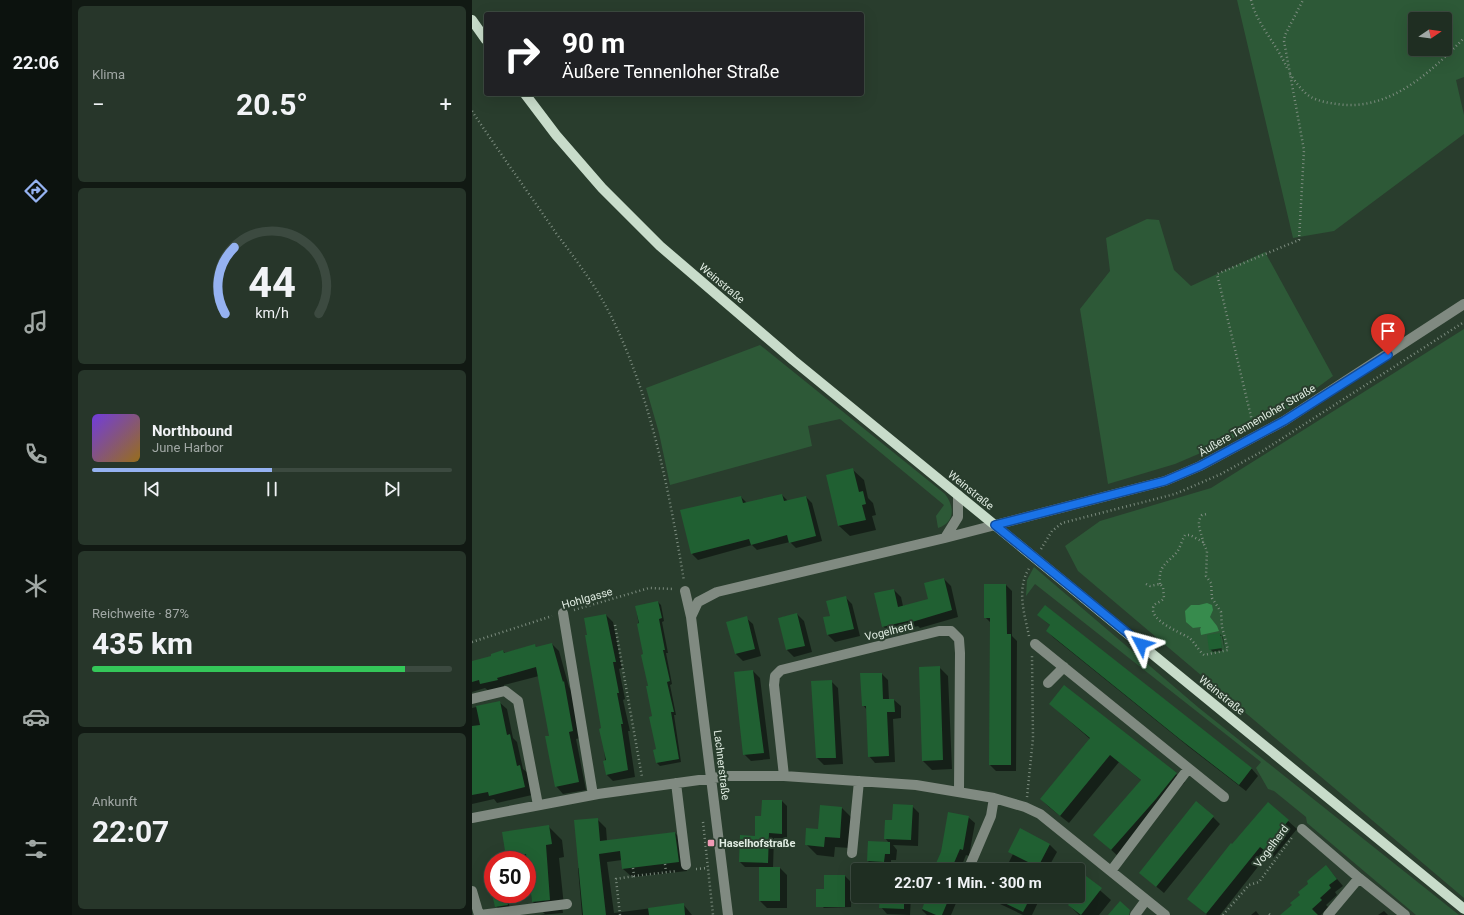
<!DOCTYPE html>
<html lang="de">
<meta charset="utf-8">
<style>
:root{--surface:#1f2e22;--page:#27362a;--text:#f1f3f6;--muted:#a1a8a5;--line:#3c4a40;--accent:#95b2f1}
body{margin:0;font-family:Roboto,sans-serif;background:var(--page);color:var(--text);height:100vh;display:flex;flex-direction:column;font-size:15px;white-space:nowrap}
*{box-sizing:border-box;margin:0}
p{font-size:13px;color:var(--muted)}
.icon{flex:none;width:22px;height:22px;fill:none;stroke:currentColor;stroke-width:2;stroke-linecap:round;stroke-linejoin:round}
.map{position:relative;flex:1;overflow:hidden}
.details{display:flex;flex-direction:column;gap:6px;padding:6px;background:#111913;width:400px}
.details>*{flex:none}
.top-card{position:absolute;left:12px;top:12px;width:380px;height:84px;border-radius:4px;box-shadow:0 4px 16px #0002,0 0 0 1px var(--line);background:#202124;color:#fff;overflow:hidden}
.needle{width:26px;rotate:77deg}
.fabs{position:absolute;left:936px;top:12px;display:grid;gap:8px}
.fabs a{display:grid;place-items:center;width:44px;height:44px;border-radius:4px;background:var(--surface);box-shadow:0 4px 16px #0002,0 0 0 1px var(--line);font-size:20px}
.speed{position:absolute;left:12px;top:851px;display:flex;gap:8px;font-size:20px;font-weight:700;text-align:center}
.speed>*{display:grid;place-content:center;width:52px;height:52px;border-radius:50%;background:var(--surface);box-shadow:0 4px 16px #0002,0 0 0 1px var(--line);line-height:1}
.speed .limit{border:6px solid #d22;background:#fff;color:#111}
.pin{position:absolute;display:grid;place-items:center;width:34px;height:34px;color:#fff;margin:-41px -17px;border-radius:50% 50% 50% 0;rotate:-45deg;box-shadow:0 0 4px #0007}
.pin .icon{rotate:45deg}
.me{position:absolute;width:44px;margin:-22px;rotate:309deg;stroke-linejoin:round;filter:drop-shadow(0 0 3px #0008)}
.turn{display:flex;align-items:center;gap:14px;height:84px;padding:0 12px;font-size:18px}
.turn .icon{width:52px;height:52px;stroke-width:2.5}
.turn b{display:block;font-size:28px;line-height:34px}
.big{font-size:30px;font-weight:700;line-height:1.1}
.details .card{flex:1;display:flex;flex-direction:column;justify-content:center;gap:6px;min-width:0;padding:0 14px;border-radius:6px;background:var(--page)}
.details .dial{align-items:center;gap:0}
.dial svg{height:104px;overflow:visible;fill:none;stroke:var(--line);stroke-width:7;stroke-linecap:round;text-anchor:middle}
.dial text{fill:var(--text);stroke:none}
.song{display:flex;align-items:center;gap:12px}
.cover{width:48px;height:48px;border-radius:6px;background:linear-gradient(135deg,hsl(260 70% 55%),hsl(40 70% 35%))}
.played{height:4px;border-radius:2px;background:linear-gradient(90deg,var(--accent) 50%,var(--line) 50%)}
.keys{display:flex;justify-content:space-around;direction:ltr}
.heat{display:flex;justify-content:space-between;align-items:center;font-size:22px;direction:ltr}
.charge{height:6px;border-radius:3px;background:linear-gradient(90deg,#34c759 87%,var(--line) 0)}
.trip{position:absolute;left:379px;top:863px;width:234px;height:40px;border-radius:4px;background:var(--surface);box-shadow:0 4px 16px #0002,0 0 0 1px var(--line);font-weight:700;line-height:40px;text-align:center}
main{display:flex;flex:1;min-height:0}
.tab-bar{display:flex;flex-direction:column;width:72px;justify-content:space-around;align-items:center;background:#0c120e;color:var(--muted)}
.tab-bar .icon{width:28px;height:28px}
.tab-bar .current{color:var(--accent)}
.tab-bar b{font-size:18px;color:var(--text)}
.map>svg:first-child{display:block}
.green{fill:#2d5937;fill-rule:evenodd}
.water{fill:#378b4d}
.shadow{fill:#0007}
.building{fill:#206032}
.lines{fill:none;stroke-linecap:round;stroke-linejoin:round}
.path{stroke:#7c8c7f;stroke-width:2.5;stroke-dasharray:1 3;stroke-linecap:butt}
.minor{stroke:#808a81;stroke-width:10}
.major{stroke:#c8dcca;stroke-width:10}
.route-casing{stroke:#114b97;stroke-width:10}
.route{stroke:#1a73e8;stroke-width:7}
.poi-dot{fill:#f09ab5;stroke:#293d2d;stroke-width:1.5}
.labels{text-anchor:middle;stroke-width:4;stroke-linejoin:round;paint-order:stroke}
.street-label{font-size:11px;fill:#e0ece2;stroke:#293d2d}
.poi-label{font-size:11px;font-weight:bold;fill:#e0ece2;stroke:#293d2d;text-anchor:start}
</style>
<main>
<nav class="tab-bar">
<b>22:06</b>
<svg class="icon current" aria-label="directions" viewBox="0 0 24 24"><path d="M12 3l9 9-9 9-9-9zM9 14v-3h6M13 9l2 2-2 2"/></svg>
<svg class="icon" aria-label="music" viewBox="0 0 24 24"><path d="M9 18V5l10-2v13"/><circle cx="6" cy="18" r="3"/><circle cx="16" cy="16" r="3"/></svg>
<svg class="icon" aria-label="phone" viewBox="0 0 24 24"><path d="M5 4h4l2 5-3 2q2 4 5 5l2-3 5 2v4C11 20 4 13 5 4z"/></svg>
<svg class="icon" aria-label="climate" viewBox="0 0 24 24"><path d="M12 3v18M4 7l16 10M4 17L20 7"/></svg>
<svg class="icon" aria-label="car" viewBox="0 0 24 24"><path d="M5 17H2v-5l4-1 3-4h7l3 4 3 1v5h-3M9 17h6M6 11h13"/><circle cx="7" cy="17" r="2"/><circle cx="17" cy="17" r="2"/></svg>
<svg class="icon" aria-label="filters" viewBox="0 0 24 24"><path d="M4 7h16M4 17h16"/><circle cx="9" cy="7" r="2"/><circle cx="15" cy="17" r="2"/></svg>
</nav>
<section class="details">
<div class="card"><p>Klima</p>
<div class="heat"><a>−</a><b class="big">20.5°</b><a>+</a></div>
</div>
<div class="card dial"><svg viewBox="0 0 100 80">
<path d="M14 69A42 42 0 1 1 86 69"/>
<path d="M14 69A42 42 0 0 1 21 18" stroke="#95b2f1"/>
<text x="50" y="56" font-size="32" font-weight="700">44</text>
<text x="50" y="72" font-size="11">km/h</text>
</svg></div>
<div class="card">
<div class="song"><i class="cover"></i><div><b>Northbound</b><p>June Harbor</p></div></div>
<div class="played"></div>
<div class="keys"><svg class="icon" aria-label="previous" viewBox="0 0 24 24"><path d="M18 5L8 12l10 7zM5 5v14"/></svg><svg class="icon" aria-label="pause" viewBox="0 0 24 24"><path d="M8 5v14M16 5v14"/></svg><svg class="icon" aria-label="next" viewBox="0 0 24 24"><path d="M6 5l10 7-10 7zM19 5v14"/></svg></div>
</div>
<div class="card"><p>Reichweite · 87%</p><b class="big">435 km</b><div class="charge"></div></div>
<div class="card"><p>Ankunft</p><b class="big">22:07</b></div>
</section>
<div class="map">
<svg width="992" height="915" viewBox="0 0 992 915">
<rect width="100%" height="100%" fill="#293d2d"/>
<path class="green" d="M765,0H992V77L984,80L992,115V134L862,231L821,238ZM943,19H973V49H943Z
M675,219L687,220L702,270L719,286L793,252L861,376L819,407L752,443L703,464L636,484L608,309L638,271L634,238Z
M992,329V898L606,571L593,546L628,521L739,488Z
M288,345L473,494C483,507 483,522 466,528L464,516L472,505L368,419L336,426L340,446L198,485L187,433L174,388Z
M562,567L727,708L987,915H944L835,823L834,817L802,791L796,789L784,768L789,762L563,584L554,596L555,580Z"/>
<path class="water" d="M735,603L740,605L741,610L738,617L745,626L747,631L729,635L728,629L729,627L721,628L714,622L713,611L719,605H727Z"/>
<path class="shadow" d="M381,470L392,480L396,498L401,503L404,515L400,516L404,530L378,536L367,526L355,476Z
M310,495L316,501L334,497L340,503L350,541L324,548L318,542L285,550L280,545L226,560L220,554L269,497L275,503Z
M472,579L479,586L486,617L448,628L446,626L418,633L411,626L422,590L429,597L431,606L457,600Z
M534,585L540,591V636L545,641L544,771H524L518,765L519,623L513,617Z
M373,597L380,604L388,636L363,642L356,635L352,618L359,616Z
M186,602L189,605L192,621L190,622L196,653H194L200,684L198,685L204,715H202L209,762L188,766L185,763L183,750H185L181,717L164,607Z
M573,606L780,769L786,776L774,791L717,747L582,638L575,631L579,626L566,615Z
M325,614L332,621L340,652L322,657L315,650L307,618Z
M134,615L141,622L150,668L147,669L153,699L151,700L158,731H156L163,777L141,781L134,774L131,729Z
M274,618L281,624L289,656L271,661L264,654L256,622Z
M748,634L751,637L753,651L750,636H748L750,651L741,652L738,649Z
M80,644L87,651L97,687L99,690L108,738L104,739L114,790L91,794L84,786L78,736L67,676L32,685V687L17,691L13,688L0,692V662L20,657L31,651L33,653L63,645L65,648Z
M467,667L476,676L480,769L460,770L451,761Z
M281,671L288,678L298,759L279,761L272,754Z
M410,674L416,680L417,700H422L429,706V718L421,719L423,762L403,763L397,756L395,710L391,705Z
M359,681L366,688L371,764L352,765L345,758Z
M27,702L35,709L41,738L45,742L51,769L56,773L60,795L25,803L22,799L0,804V708Z
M578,704L704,774L713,782L648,858L623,835L670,781L647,762L597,823L577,807L569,799L618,739Z
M291,801H310L315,806V838H302L301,868H308L315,875V908H295L288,901V867H273L268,862L284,837L290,817Z
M796,803L825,829L801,858L796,854L748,915H735L716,899Z
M440,806L447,813L446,846L421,845L425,850L424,860H419V869L403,868L396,861L417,843L413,838Z
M370,808L380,818L378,848L363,847L362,857L345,855L334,844Z
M496,817L503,823L497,856L494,855L488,870H466Z
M741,817L748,824L692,893L668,873Z
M125,819L134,828L135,841L203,833L212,842L215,871L160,877L151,869L150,860L135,862L142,913L211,904L220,915H110L106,868H108Z
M77,827L90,840L92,857L87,858L92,906H90L91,913L68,915L73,914L60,901L55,860H38L35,857Z
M577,844L585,852L575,870H533L541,854L537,851Z
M21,865V894H34L38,908L27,909L24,906L13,867Z
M606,871L639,900L627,915H607L597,905L602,898L600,896H606Z
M860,873L871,886L863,892L865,895L854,905L856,907L849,915H810Z
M373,876L380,883L379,907L352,908L345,901L353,890Z
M409,896H439L438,915L415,914L409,907Z
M456,896H487L479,915H455L450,910Z
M521,896H569L560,915H551L528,904Z
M784,911L787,915H779Z
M912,911L916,915H906Z"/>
<path class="building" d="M381,468L387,492L391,491L394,504L390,505L394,520L366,526L354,475Z
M310,494L312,501L334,496L344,536L317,543L315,535L279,545L277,539L219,554L208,510L269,496L271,503Z
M472,578L480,610L440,622V620L410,627L402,593L422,589L426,607L456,599L452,583Z
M512,584H534L535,634H539V765H517L518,618H512Z
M374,596L382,629L355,635L351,617L358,616L354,601Z
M186,601L190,618L187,619L193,650H191L198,681L195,682L202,712H199L207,759L184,763L181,750L184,749L177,717L180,716L174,686H176L169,655L171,654L165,624L167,623L163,606Z
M573,605L780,768L767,785L709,740L574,631L578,625L565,615Z
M325,613L333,646L314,650L306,618Z
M134,614L144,662H141L147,693H145L151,724H149L156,770L134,775L131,761L134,760L127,729L129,728L113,635H115L112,618Z
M275,616L283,649L263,654L254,622Z
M748,633L750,648L737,650L735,635Z
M80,643L91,682L92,681L101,731L97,732L107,782L83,787L73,736H77L64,667L25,678L26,680L8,684L7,680L0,682V661L19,656V654L31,650L32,653L63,644L64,647Z
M468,666L471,760L450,761L447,667Z
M281,670L292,753L271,755L262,672Z
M388,673H410L411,699H422L423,712H415L417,756L396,757L394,706H390Z
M360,680L364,758H344L339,681Z
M592,685L705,773L684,799L639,850L621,835L669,780L638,755L588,816L568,799L618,738L577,704Z
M28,701L35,735L38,734L45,766L48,765L53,787L17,796L16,792L0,795V726L8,725L4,706Z
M290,800H310V834L297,833L296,863L267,862L268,835L283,836V816H289Z
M724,801L742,816L684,887L667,873Z
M796,802L817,820L792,850L788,847L734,914L715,899L759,843L760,844Z
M421,804L441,805L439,840L412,839L413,820H420Z
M348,805L370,807L368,838L353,837L352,847L333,845L334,828L346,829Z
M476,812L497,816L491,850L488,849L479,870H461L469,852Z
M126,818L128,841L203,832L207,862L150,869L148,851L127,854L134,915H111L102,820Z
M77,825L80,844L74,845L78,900L60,902L54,854L34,857L30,832Z
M548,828L578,844L566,867L536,852Z
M396,841L418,842V854H413L412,862L395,861Z
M854,865L865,879L857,885L859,888L848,898L850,900L840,909L846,915H808L820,905L818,903L828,895L826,892L836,884L835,881Z
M287,867H308V901H287Z
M606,870L630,888L609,915L596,905L603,896H606Z
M352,875H373V907H344V889H352Z
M20,894H33L36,905L23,907Z
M408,896H432V909L407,908Z
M455,896H478L470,915H464L450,909Z
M518,896H559L551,912Z
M648,901L658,910L657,915H636Z
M212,903L213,915H177L176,908Z"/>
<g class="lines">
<path class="path" d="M779,0C785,25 805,44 815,68
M818,74C824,82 830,92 839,97C846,101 856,103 865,104C917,112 959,72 992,38
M0,111C27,152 56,192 84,233C104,260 124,286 139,316C180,399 197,491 212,581
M781,425L745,274L827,240L832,150L812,41L813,35L831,0
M569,549L580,531L590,523L703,494L749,474L789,452L992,322
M674,584L678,586L688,584L691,587L692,598C689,603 682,602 681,608C679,621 707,632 716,637C722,641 726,650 732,655L756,650L750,627L749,612L740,598L739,583L734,576L735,551L731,542
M688,584C686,565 695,564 705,552C708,548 710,540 713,535H718L731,542C730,533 723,524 730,515L735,514
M102,610L177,588L202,589
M143,625L170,777
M557,636C552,612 544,588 558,567
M0,642L80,616
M555,797L561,738L560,656
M231,822L241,915
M193,864L194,872
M161,868L162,876L205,871
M224,869L236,868
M797,914L798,915
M148,915L144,879L162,876
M751,915L777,885L787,882L821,836"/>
<path class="minor" d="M473,538L486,517V495
M213,591L219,617L256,915
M91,613L121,795
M219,617L226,602L245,592L473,538L693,481L728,466L812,421L992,304
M563,644L752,797
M576,683L592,667
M0,699L33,691L46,701L66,805
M312,776L302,685L303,676L309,670L467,631H479L487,639L488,653L487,791
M204,783L214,865
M0,818L126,794L256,776H312L444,785L522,798L553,807L568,814L693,915
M830,829L887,878
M380,853L387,781
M496,870L519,816L522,798
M639,871L716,769
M0,891L7,915
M8,915L95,904
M663,915L674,900
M856,915L887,878L933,915"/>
<path class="major" d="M0,20L14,40
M53,94L84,135L130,188L188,246L321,360L992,909"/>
</g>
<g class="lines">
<g class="route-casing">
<path id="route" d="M669,644L523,525L693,481L728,466L812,421L916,355"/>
</g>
<use href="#route" class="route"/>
</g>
<rect class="poi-dot" x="235" y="839" width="8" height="8" rx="2"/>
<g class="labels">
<g class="street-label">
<text transform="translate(250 283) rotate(40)" y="4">Weinstraße</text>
<text transform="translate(785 420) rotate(-30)" y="4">Äußere Tennenloher Straße</text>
<text transform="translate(499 490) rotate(39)" y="4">Weinstraße</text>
<text transform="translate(115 598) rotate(-16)" y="4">Hohlgasse</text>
<text transform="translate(417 631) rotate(-14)" y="4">Vogelherd</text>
<text transform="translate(750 695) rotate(39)" y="4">Weinstraße</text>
<text transform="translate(250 765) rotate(83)" y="4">Lachnerstraße</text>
<text transform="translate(799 846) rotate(-53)" y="4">Vogelherd</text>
</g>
<g class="poi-label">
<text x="247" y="847">Haselhofstraße</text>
</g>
</g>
</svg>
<div class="fabs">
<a><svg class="needle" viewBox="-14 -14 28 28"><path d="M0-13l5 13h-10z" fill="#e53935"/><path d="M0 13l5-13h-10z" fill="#a1a8a5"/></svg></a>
</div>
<div class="speed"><div class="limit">50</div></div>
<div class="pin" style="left:916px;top:355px;background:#d93025"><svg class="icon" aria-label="arrive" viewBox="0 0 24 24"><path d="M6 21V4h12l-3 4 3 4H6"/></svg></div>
<svg class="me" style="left:669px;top:644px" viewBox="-20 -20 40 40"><path d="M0-17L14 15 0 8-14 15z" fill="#1a73e8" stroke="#fff" stroke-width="4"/></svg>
<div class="trip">22:07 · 1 Min. · 300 m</div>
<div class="top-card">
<div class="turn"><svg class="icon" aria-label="right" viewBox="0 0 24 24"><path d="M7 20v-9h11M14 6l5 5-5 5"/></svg><div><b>90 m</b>Äußere Tennenloher Straße</div></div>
</div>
</div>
</main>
